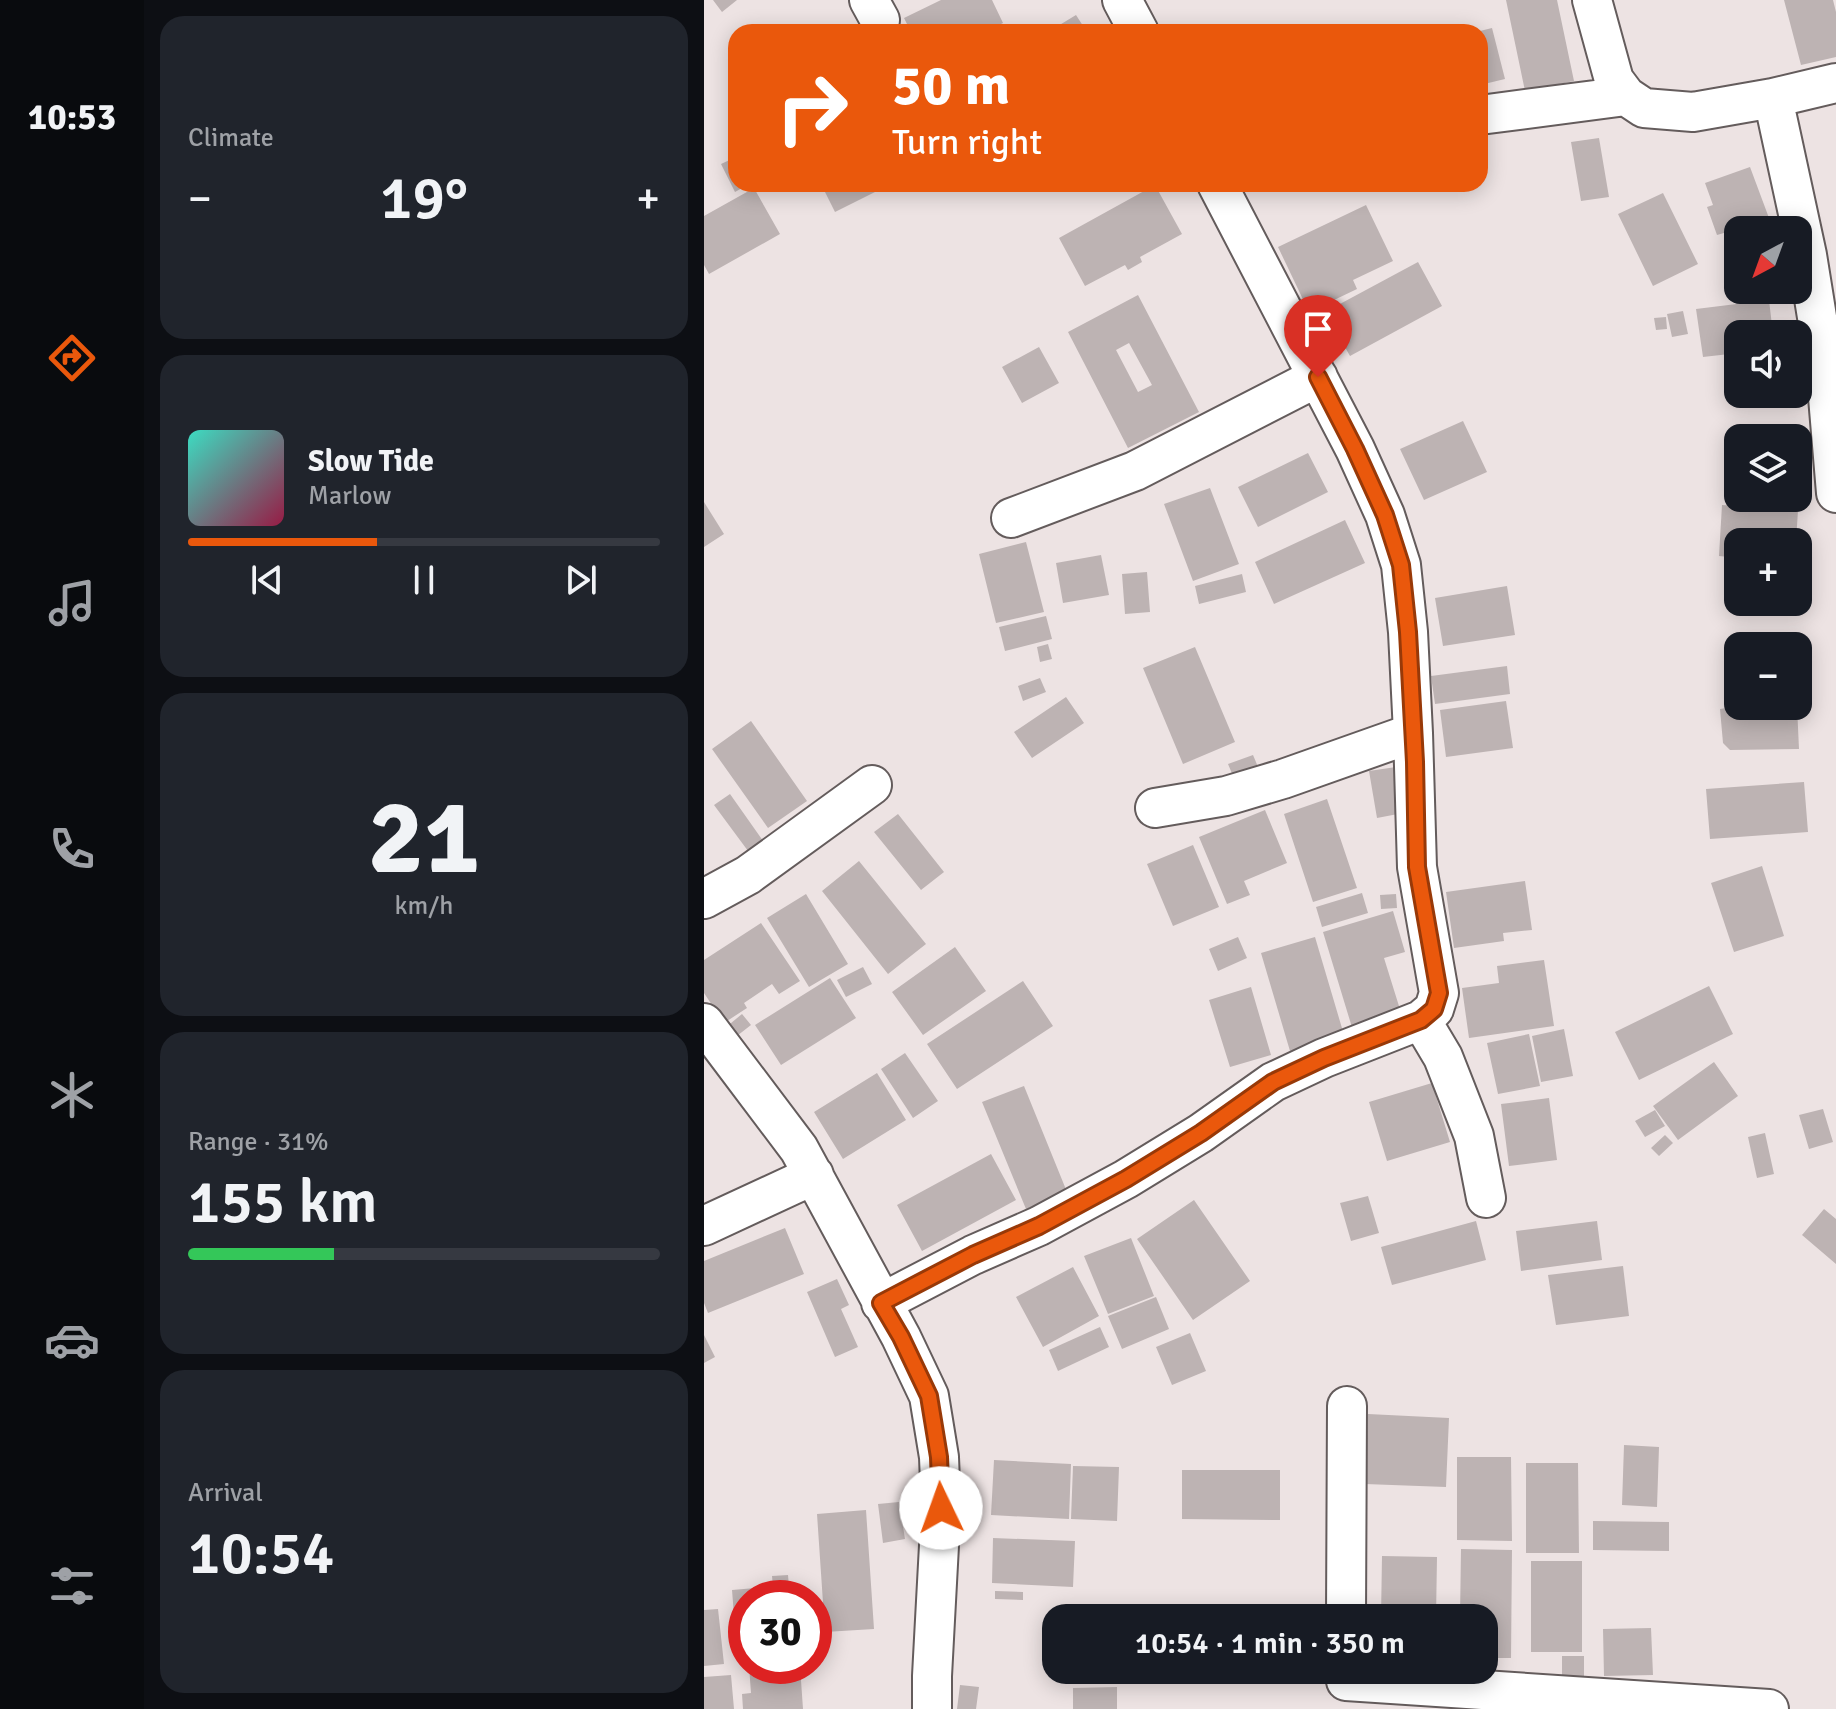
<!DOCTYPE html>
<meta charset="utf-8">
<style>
:root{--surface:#171b24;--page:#20242c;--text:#f1f3f6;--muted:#9ea1a6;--line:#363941;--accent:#ea580c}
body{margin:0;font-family:Signika,sans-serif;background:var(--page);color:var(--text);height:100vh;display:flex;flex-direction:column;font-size:30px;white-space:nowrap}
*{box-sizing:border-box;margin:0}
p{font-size:26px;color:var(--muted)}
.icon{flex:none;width:44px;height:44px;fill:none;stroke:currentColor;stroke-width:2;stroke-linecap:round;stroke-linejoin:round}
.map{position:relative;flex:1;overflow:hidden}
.details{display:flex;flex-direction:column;gap:16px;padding:16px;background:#0d0f14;width:560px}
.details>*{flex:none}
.top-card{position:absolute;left:24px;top:24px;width:760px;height:168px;border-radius:24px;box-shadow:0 4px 20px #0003;background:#ea580c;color:#fff;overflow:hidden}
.needle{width:52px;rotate:221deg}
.fabs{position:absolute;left:1020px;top:216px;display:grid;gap:16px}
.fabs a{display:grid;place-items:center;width:88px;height:88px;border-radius:16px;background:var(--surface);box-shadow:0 4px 20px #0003;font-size:40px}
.speed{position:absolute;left:24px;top:1580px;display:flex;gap:16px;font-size:40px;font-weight:700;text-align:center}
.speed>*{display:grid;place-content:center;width:104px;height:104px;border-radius:50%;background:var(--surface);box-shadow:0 4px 20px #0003;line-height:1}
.speed .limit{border:12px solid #d22;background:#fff;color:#111}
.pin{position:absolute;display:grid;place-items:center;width:68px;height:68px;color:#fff;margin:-82px -34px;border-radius:50% 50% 50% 0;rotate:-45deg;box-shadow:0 0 8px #0007}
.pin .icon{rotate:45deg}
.me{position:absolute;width:88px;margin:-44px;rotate:357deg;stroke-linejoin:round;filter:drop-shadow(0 0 6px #0008)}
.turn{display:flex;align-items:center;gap:28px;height:168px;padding:0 32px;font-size:36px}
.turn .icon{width:104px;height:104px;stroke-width:2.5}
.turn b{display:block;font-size:56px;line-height:68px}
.big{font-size:60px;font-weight:600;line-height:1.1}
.details .card{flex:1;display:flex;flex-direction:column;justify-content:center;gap:12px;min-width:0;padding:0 28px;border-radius:24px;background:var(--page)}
.details .dial{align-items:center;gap:0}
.dial b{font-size:104px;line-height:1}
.song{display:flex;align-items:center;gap:24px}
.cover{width:96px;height:96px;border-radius:12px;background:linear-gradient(135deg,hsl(170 70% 55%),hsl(340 70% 35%))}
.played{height:8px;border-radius:4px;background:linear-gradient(90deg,var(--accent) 40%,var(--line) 40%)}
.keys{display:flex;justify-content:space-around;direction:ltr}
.heat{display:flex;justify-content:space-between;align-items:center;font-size:44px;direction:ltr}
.charge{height:12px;border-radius:6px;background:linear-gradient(90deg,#34c759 31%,var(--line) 0)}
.trip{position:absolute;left:338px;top:1604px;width:456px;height:80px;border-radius:24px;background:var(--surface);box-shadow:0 4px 20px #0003;font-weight:600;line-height:80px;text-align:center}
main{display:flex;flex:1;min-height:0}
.tabs{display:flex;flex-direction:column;width:144px;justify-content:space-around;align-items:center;background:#090b0e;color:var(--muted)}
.tabs .icon{width:56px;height:56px}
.tabs .active{color:var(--accent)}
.tabs b{font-size:36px;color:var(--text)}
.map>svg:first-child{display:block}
.building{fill:#bdb3b3;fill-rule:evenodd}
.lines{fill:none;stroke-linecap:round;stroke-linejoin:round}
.minor-casing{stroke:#645c5c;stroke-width:42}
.minor{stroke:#fff;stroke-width:38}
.route-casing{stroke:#983908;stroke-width:20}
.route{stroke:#ea580c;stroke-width:14}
</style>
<main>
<nav class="tabs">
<b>10:53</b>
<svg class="icon active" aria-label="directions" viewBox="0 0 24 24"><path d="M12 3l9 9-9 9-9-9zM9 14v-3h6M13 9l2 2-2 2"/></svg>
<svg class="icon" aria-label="music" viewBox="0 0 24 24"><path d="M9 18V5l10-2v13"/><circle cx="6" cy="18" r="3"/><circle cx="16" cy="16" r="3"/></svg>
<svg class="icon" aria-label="phone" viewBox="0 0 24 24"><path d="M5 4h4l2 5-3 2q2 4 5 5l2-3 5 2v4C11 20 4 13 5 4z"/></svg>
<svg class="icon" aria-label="climate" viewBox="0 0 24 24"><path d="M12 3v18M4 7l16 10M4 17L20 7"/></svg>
<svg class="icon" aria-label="car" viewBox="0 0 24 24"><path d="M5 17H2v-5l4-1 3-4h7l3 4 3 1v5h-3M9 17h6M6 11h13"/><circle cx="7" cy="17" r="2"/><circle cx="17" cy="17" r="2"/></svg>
<svg class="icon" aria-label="filters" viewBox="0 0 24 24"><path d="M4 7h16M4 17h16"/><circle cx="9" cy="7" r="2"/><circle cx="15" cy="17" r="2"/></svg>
</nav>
<section class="details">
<div class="card"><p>Climate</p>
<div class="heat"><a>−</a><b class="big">19°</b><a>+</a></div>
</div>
<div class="card">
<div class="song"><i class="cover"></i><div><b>Slow Tide</b><p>Marlow</p></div></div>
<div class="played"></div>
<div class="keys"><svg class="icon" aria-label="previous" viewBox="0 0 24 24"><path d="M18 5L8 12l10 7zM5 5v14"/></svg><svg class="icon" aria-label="pause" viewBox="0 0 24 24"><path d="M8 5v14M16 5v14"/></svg><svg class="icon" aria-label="next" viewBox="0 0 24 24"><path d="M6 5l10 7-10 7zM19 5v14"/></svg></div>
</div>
<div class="card dial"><b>21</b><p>km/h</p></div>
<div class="card"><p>Range · 31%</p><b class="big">155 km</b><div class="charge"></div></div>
<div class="card"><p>Arrival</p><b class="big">10:54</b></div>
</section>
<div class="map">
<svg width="1132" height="1709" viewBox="0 0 1132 1709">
<rect width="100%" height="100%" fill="#ede3e3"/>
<path class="building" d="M9,0H33L18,12Z
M237,0H288L299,23L281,32H207L200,18Z
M802,0H853L870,81L821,91Z
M1080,0H1129L1132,12V57L1097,65Z
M372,15L383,32H344Z
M788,28L801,79L776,85V31Z
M895,138L905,197L877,201L867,142Z
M32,157V184H45L31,192L17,164Z
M1046,167L1065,218L1052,223L1054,230H1034V238L1031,239L1030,230L1013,235L1003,207L1009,205L1001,183Z
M132,184H187L131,212L120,190Z
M451,185L478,234L436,257L438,262L424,270L421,265L381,286L355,238Z
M50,188L76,234L5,274L0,265V216Z
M959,193L994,264L949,286L914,214Z
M662,205L689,261L649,280L653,289L605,312L574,247Z
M714,262L738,306L646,356L621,312Z
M434,295L495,412L424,448L364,332ZM425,343L448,385L434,392L412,350Z
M1065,300L1069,334H1034V353L999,357L992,309Z
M979,311L984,334L968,337L963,314Z
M962,317L963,329L952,330L950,318Z
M335,347L355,383L318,403L298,367Z
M759,421L783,472L720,500L696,449Z
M604,453L624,492L554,527L534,487Z
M506,488L535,564L489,581L460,504Z
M0,502L20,534L0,547Z
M1018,505L1094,510L1092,542H1034V558L1015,556Z
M641,520L661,563L570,604L551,562Z
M322,542L340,612L292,623L275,554Z
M397,555L405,595L359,603L352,563Z
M443,572L446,612L421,614L418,574Z
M538,574L542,592L495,604L491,586Z
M803,586L811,635L739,646L731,598Z
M342,616L348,639L301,651L295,627Z
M344,644L348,659L336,662L333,647Z
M491,647L531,742L479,764L439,668Z
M803,666L806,694L731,704L727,676Z
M336,678L342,692L319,701L314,686Z
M362,697L380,723L328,758L310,732Z
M802,701L809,748L742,757L736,710Z
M1035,706H1093L1095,749L1026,750L1019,743L1016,709Z
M47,721L103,801L64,828L8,749Z
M549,755L557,774L532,783L524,764Z
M692,767L699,813L673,818L665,771Z
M1100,782L1104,832L1006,839L1002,789Z
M26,794L62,845L47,855L10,805Z
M623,799L653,888L609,902L580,814Z
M561,810L583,863L540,881L546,895L523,904L495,837Z
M194,814L240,872L217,890L170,832Z
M489,845L515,907L469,926L443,864Z
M155,861L222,944L184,974L118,891Z
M1058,866L1080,936L1030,952L1007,883Z
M821,881L828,930L799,933L800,941L750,948L742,892Z
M658,893L664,913L618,927L612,907Z
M102,894L144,964L105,987L63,918Z
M692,894L693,908L677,909L676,895Z
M689,911L701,952L680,958L699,1019L650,1034L619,932Z
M57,923L96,981L75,994L68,984L40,1003L43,1008L20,1023L0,993V960Z
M534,937L543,958L514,971L505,949Z
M611,937L640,1035L586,1051L557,953Z
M251,947L282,991L219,1035L188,992Z
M840,960L850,1026L765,1038L758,988L795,983L793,966Z
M159,967L168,984L142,997L133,980Z
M126,978L152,1018L77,1065L51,1025Z
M319,981L349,1026L253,1089L223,1044Z
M1005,986L1029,1034L935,1080L911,1032Z
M547,987L567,1055L526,1067L505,1000Z
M38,1014L47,1025L29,1039L21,1028Z
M860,1029L869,1076L837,1082L828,1036Z
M825,1034L836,1086L794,1094L783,1043Z
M201,1053L234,1101L209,1118L177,1069Z
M1010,1062L1034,1096L974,1140L949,1106Z
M173,1073L202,1120L139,1159L110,1112Z
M728,1083L746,1142L683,1161L665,1102Z
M320,1086L363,1192L322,1209L278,1102Z
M845,1098L853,1160L805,1166L797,1104Z
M1119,1109L1129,1142L1105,1149L1095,1115Z
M951,1110L961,1126L941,1137L931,1121Z
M1061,1133L1070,1174L1053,1178L1044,1137Z
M961,1135L969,1143L955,1156L947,1148Z
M287,1154L312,1200L218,1251L193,1205Z
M664,1196L675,1233L647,1241L636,1203Z
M490,1200L546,1281L489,1320L433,1239Z
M1120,1209L1132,1219V1264L1098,1235Z
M772,1221L782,1260L688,1285L677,1247Z
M893,1221L898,1260L817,1271L812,1231Z
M81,1228L100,1274L4,1313L0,1303V1261Z
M427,1238L450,1296L404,1314L380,1256Z
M919,1266L925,1316L852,1325L844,1275Z
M369,1267L395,1316L339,1347L312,1297Z
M133,1279L145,1305L137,1309L154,1347L131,1357L103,1292Z
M452,1297L465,1329L418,1349L404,1316Z
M396,1327L405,1347L354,1371L345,1350Z
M486,1333L502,1371L468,1385L452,1347Z
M0,1335L11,1357L0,1363Z
M664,1414L745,1418L742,1487L661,1484Z
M920,1445L955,1447L953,1507L918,1505Z
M753,1457H807L808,1541L753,1540Z
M290,1460L367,1464L365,1519L287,1515Z
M822,1463H874L875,1553H822Z
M369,1466L415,1467L413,1521L367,1519Z
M478,1470H576V1520L478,1519Z
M195,1502L201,1539L179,1543L174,1504Z
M162,1510L170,1629L121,1632L113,1514Z
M889,1521L965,1522V1551L889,1550Z
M289,1538L371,1541L369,1587L288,1583Z
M757,1549L808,1550L807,1658H780V1618H756Z
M678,1556L733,1557L732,1618H677Z
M827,1561H878V1652H827Z
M84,1575L86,1598H70L68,1576Z
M62,1587L63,1598H42V1653H33L28,1590Z
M291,1591L319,1592V1600L291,1599Z
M14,1609L20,1664L0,1666V1610Z
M467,1611V1618H427V1612Z
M947,1628L949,1675L900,1676L899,1629Z
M858,1656H880V1680H858Z
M45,1666H96L99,1709H39L38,1694L47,1693Z
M429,1670H583V1675L429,1680Z
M27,1675L30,1709H0V1677Z
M256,1685L275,1687L272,1709H253Z
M413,1687V1709H369V1688Z"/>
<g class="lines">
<g class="minor-casing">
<path id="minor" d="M165,0L176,20
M418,0L435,32
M888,0L910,80L922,96L940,108L989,112L1069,98L1132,83
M1069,98L1103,255L1122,373L1132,493
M776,115L922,96
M307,518L431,471L614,377
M451,808L522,796L579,779L709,733
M0,899L44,875L168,785
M717,1020L739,1057L770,1136L782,1198
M0,1023L95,1149L197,1337L225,1396L235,1457L237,1508L228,1676V1709
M0,1226L110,1175
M177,1303L269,1255L335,1226L422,1179L497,1133L569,1082L620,1058L717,1020L730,1009L735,993L713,867L709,733L704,632L697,565L681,515L651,449L513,184
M642,1618L643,1406
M642,1681L1065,1709"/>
</g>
<use href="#minor" class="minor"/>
</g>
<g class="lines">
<g class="route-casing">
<path id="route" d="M237,1508L235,1457L225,1396L197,1337L177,1303L269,1255L335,1226L422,1179L497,1133L569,1082L620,1058L717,1020L730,1009L735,993L713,867L711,762L704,632L697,565L681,515L651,449L614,377"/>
</g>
<use href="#route" class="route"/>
</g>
</svg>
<div class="fabs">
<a><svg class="needle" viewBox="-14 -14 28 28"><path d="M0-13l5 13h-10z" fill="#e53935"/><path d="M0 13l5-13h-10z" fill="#9ea1a6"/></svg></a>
<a><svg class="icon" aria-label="sound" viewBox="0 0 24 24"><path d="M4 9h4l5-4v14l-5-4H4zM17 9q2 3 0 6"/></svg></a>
<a><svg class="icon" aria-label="layers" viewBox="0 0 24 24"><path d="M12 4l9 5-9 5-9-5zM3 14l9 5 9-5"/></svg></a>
<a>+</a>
<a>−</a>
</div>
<div class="speed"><div class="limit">30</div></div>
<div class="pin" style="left:614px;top:377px;background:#d93025"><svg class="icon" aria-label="arrive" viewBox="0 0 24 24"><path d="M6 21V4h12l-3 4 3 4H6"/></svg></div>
<svg class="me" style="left:237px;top:1508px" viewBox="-20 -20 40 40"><circle r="19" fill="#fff"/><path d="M0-13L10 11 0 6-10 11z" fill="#ea580c"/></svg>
<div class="trip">10:54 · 1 min · 350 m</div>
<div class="top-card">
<div class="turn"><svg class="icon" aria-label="right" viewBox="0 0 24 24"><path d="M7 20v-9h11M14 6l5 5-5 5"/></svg><div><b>50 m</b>Turn right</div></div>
</div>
</div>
</main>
